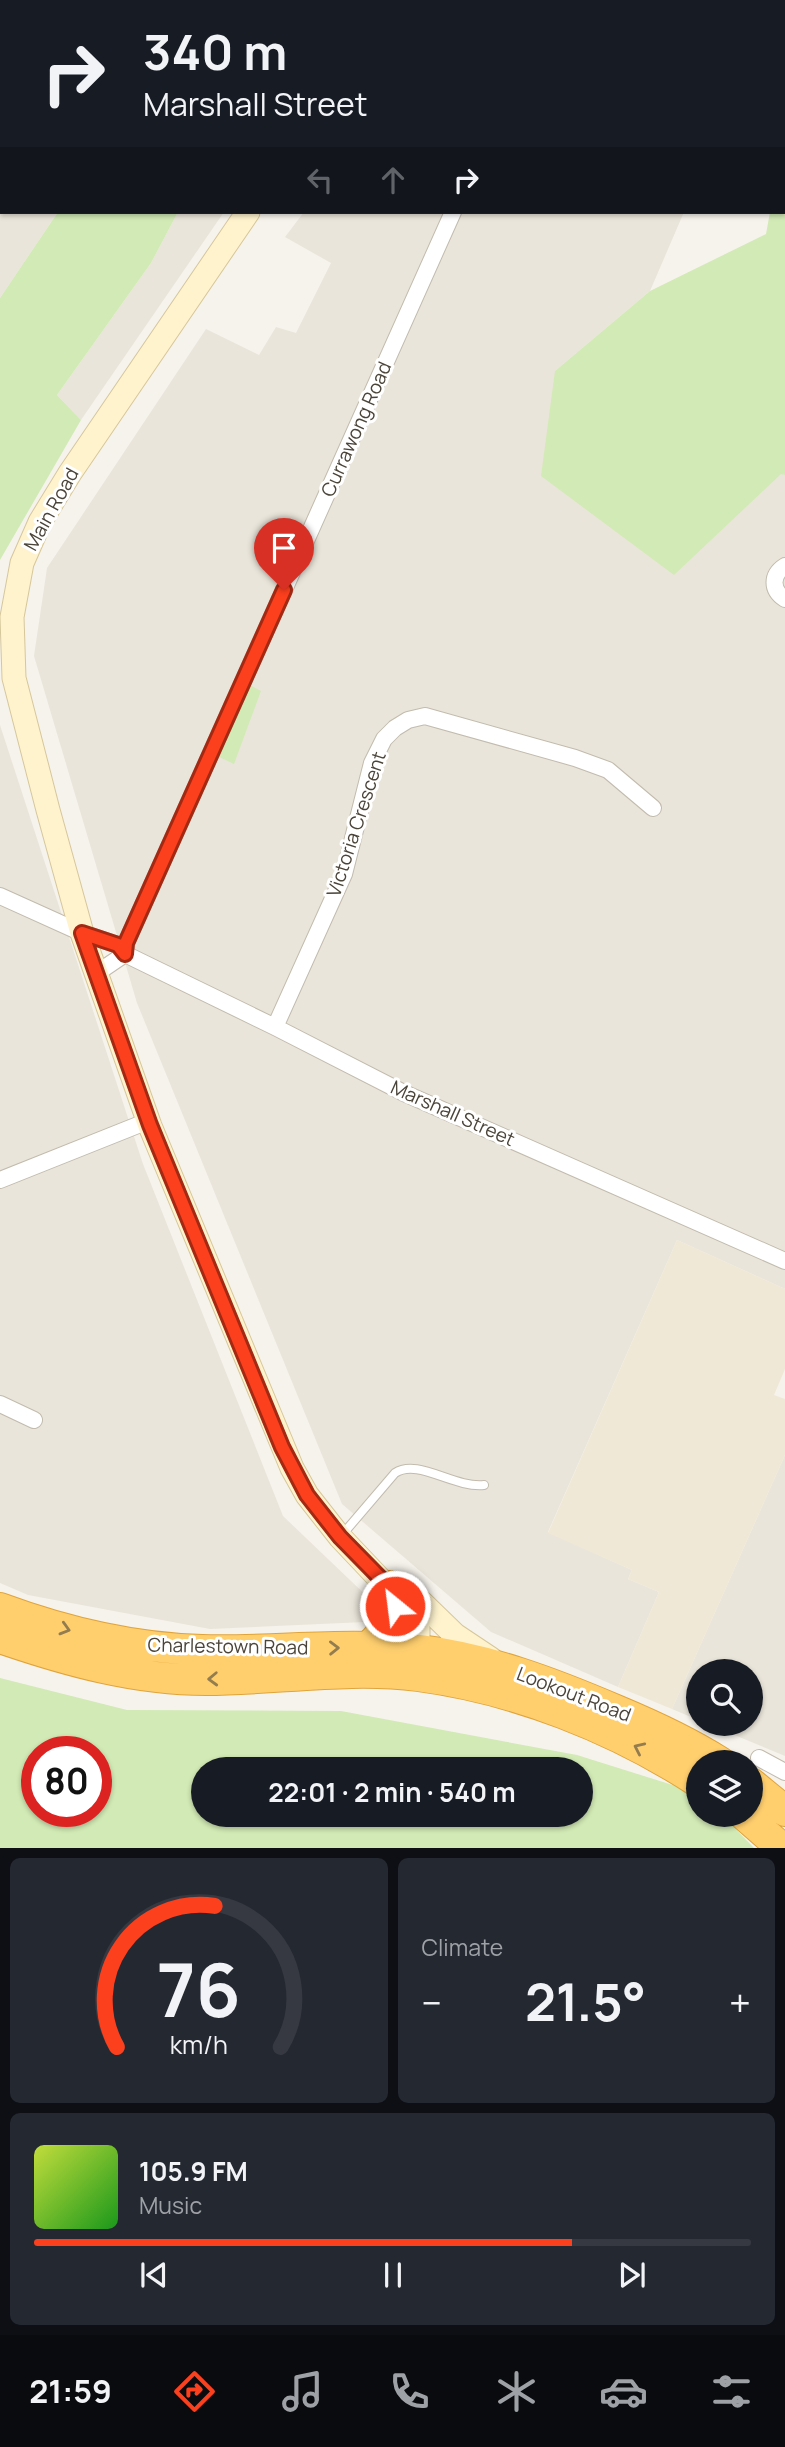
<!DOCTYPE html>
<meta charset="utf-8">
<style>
:root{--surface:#171b24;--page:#242831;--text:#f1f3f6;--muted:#9ea1a6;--line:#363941;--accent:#fc3f1d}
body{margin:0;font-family:Manrope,sans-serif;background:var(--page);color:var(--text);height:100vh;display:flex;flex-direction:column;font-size:26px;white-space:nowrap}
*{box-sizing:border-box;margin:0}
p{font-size:23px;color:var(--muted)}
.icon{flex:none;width:38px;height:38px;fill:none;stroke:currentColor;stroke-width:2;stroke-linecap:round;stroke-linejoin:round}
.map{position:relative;height:1848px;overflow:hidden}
.details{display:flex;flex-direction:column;gap:10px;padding:10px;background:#0d0f14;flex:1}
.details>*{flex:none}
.banner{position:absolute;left:0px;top:0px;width:786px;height:214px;box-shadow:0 2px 5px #0004;background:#171b24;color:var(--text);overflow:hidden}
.buttons{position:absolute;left:686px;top:1659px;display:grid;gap:14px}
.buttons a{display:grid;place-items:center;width:77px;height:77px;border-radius:50%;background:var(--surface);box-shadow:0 2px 5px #0004;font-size:35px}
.speed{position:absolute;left:21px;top:1736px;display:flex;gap:14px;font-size:35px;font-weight:700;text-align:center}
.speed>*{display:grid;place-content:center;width:91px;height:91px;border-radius:50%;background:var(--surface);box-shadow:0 2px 5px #0004;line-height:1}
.speed .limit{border:10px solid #d22;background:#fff;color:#111}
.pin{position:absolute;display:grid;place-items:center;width:60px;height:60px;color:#fff;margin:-72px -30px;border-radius:50% 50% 50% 0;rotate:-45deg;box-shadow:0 0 7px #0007}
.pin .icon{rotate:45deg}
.me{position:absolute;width:77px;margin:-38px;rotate:331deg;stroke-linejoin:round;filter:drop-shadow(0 0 5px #0008)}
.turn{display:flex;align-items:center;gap:24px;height:147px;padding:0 28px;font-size:32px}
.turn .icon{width:91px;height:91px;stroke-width:2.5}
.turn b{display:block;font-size:49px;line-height:60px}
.lanes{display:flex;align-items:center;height:66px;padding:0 28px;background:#0003;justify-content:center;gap:35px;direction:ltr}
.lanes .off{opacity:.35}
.big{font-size:52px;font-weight:700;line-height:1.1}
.details .tile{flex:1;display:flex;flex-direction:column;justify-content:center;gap:10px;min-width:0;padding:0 24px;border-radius:10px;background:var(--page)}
.details .dial{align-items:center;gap:0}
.dial svg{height:182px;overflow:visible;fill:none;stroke:var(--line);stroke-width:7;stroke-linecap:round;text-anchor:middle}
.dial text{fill:var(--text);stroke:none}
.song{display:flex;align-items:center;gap:21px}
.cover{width:84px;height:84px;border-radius:10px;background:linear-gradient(135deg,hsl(70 70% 55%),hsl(120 70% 35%))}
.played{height:7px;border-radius:4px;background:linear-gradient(90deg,var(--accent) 75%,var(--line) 75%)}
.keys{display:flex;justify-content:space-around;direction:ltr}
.heat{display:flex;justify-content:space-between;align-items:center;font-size:38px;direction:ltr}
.details .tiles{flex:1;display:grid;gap:10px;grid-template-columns:1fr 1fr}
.tile:last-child{grid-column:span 2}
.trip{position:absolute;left:191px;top:1757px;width:402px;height:70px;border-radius:35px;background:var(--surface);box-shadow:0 2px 5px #0004;font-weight:700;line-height:70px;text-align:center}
.tab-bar{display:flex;height:112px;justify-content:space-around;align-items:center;background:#090b0e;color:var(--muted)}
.tab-bar .icon{width:49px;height:49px}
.tab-bar .current{color:var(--accent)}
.tab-bar b{font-size:32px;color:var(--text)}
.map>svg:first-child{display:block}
.residential{fill:#eae5da}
.education{fill:#efe8d6}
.green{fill:#d2eab5;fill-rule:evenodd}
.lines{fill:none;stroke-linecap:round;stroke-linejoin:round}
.lane-casing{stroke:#c2bbae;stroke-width:10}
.street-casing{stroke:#c2bbae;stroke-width:18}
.secondary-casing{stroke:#d6c79b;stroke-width:25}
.highway-casing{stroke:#e0a43c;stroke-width:32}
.lane{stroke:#fff;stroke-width:8}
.street{stroke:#fff;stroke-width:16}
.secondary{stroke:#fff3cd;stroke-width:23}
.highway{stroke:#ffcf6e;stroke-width:30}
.oneway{stroke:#937c4e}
.route-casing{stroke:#a42913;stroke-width:18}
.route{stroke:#fc3f1d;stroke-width:12}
.labels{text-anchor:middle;stroke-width:6;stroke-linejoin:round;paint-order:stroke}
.street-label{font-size:19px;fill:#4b4439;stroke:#fff}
</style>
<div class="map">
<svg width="785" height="1849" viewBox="0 0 785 1849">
<rect width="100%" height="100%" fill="#f6f3ec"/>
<path class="residential" d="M0,0H200L2,2V212H58L0,298Z
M178,212H224L81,420L57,395L151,263Z
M304,212H684L650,291L555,371L785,475V1289L677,1240L548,1532L632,1570L628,1579L659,1592L618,1687L491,1632L342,1504L137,1003L34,656L47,568L206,329L259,355L276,327L296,333L331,263L285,237Z
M0,725L143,1164L283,1516L373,1602L365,1622L210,1629L28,1595L0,1583Z
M785,1455V1756L708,1724H751V1671H698V1720L672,1709Z"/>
<path class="education" d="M677,1240L785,1289V1369L774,1395L785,1399V1455L672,1709L618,1687L659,1592L628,1579L632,1570L548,1533Z"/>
<path class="green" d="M785,118V475L781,474L674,575L541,476L555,371L650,291L766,234L770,212H784Z
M58,212H178L151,263L57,395L81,420L0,560V298Z
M246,683L261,691L234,764L215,755Z
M0,1678L127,1710L341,1711L577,1755L698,1793V1815H722L754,1848H0ZM37,1752H96V1811H37ZM203,1769H581V1815H203Z"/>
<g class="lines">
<g class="lane-casing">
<path id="lane" d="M342,1535L395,1473C418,1458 453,1488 484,1485"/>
</g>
<g class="street-casing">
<path id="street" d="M40,2L41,0
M547,2L548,0
M0,71L2,67
M785,566C771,575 771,590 785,599
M0,896L82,933L118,945L125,954L275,1027L404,1093L785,1261
M97,973L125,954L126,943L453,212
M275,1027L344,874L372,763L384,739L395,728L408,720L425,716L575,758L608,770L653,808
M0,1180L148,1121
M0,1404L34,1420
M759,1758L785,1772"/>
</g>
<g class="secondary-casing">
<path id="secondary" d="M450,2L452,0
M248,212L70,473L40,522L22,563L12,617L14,678L48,810L82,933L150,1126L292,1468L307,1495L340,1537L410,1611L418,1629V1666
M401,1593L422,1603L455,1635L491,1659"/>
</g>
<g class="highway-casing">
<path id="highway" d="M0,1608C65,1632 132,1648 202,1650C274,1652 347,1642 419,1650C487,1658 553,1683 616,1710C652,1725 687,1741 720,1762
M0,1638C67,1661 135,1680 206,1680C277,1680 348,1667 418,1676C516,1689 615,1728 698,1782
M369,1647C388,1625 401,1618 389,1586
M751,1783L785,1811
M744,1815L783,1849"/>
</g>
<use href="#lane" class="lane"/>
<use href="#street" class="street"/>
<use href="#secondary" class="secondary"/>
<use href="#highway" class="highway"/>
</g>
<defs><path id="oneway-chevron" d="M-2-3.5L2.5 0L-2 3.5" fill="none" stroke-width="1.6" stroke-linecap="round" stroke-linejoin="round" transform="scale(1.75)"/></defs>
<g class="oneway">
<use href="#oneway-chevron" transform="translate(65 1629) rotate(16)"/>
<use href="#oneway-chevron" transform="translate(334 1648) rotate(-1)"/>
<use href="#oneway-chevron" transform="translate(213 1679) rotate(178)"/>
<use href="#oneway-chevron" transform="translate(639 1748) rotate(-155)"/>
</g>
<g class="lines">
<g class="route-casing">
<path id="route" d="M284,590L126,943L125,954L118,945L82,933L150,1125L282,1447L307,1495L340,1537L389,1587L395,1606"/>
</g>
<use href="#route" class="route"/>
</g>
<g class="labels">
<g class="street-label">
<text transform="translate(356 429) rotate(-66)" y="7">Currawong Road</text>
<text transform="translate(51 509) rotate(-61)" y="7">Main Road</text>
<text transform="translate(356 824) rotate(-72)" y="7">Victoria Crescent</text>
<text transform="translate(453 1113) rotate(24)" y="7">Marshall Street</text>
<text transform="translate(228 1646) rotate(1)" y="7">Charlestown Road</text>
<text transform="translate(574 1694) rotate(21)" y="7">Lookout Road</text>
</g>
</g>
</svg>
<div class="buttons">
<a><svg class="icon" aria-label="search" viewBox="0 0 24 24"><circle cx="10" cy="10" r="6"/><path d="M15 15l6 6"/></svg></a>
<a><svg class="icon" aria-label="layers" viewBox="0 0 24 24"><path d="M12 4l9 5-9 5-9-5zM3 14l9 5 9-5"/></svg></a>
</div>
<div class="speed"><div class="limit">80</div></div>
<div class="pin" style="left:284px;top:590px;background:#d93025"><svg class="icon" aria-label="arrive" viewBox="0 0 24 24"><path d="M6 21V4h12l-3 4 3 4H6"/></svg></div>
<svg class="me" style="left:395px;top:1606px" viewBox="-20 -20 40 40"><circle r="17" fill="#fc3f1d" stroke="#fff" stroke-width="3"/><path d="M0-11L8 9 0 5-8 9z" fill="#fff"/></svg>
<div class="trip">22:01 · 2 min · 540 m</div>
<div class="banner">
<div class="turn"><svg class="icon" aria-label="right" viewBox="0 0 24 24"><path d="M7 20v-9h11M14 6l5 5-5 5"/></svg><div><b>340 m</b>Marshall Street</div></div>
<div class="lanes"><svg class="icon off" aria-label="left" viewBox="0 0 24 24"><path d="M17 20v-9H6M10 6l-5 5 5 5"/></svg><svg class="icon off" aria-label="ahead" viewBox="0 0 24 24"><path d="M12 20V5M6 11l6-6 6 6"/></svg><svg class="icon" aria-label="right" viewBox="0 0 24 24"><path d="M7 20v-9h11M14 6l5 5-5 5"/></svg></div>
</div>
</div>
<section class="details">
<div class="tiles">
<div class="tile dial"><svg viewBox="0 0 100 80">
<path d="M14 69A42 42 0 1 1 86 69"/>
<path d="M14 69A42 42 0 0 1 57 7" stroke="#fc3f1d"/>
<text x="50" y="56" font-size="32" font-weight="700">76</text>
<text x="50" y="72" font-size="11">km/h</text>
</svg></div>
<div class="tile"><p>Climate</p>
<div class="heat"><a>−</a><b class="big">21.5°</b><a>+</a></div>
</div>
<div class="tile">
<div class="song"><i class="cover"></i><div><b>105.9 FM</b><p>Music</p></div></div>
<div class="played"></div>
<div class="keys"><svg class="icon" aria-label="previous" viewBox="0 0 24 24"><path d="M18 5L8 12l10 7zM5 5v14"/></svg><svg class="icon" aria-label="pause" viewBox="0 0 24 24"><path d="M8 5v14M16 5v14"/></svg><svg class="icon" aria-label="next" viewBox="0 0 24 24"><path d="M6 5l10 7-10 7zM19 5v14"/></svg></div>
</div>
</div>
</section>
<nav class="tab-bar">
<b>21:59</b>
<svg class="icon current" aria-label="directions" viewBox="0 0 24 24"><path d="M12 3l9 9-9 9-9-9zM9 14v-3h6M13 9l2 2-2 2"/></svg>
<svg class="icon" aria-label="music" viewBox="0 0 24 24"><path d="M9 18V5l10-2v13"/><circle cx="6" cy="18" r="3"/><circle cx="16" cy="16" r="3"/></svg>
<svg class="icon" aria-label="phone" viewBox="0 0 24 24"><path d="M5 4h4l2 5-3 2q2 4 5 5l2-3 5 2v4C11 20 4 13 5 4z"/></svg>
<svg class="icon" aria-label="climate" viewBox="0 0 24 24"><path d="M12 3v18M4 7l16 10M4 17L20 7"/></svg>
<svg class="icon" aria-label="car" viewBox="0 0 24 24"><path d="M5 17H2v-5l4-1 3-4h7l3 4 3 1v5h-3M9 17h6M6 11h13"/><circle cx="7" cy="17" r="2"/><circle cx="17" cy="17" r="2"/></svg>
<svg class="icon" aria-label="filters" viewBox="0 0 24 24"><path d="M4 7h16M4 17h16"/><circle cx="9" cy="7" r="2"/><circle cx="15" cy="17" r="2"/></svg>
</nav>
